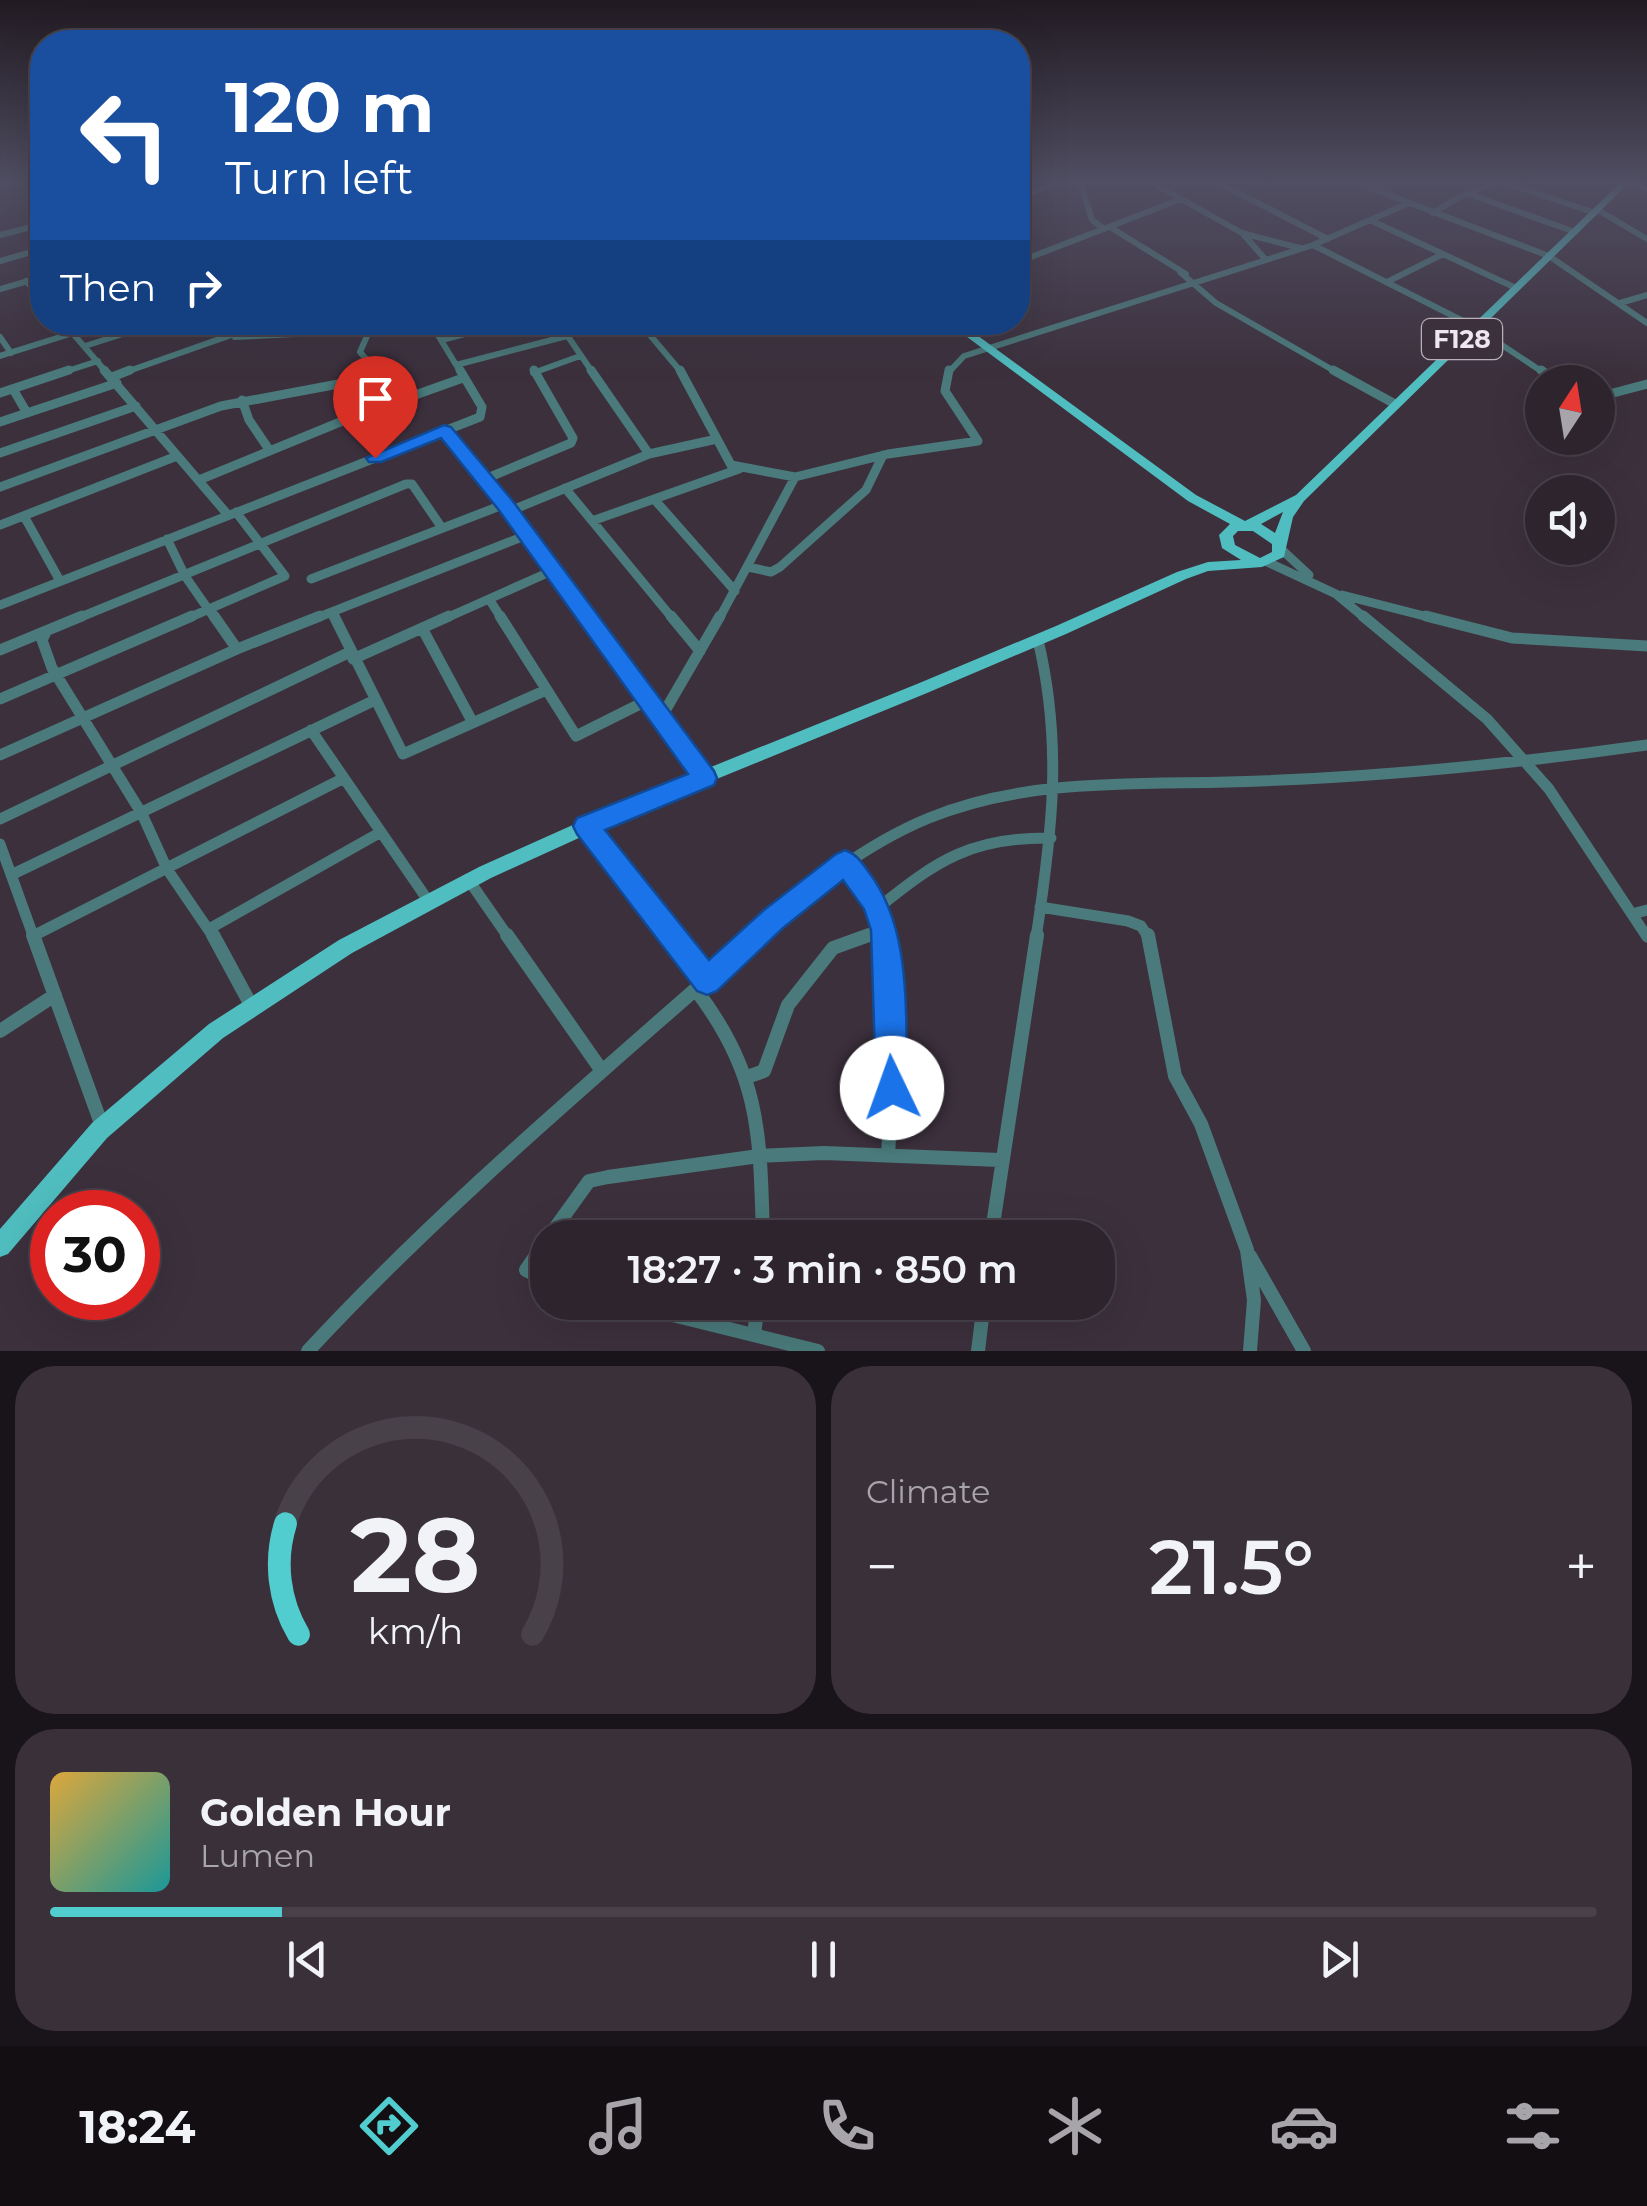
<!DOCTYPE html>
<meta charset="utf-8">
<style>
:root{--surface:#2d242e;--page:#39303a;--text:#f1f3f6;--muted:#a7a4aa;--line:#48414a;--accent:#52cdcf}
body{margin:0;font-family:Montserrat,sans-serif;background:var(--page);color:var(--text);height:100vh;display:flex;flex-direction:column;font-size:38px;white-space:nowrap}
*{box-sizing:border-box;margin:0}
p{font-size:32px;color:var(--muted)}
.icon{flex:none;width:55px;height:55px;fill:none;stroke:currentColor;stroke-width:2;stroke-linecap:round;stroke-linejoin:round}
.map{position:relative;height:1351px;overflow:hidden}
.sheet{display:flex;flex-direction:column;gap:15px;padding:15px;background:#191419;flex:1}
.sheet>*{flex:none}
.top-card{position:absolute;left:30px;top:30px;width:1000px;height:305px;border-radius:40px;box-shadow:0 10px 40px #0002,0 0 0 2px var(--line);background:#1a4fa0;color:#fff;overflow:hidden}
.needle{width:65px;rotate:12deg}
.controls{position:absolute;left:1525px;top:365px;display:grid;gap:20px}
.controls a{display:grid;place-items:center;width:90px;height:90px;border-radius:50%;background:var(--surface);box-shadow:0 10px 40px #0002,0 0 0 2px var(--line);font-size:50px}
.speed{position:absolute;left:30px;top:1190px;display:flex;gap:20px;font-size:50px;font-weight:700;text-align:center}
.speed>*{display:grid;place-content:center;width:130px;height:130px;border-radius:50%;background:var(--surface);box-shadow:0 10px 40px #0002,0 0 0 2px var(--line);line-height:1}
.speed .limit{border:15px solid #d22;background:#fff;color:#111}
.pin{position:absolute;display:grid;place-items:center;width:85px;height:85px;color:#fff;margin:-102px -42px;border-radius:50% 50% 50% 0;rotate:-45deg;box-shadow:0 0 10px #0007}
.pin .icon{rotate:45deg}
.me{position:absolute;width:110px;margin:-55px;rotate:357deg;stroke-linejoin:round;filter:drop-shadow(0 0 8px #0008)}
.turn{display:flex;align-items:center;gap:35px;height:210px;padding:0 30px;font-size:45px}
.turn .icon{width:130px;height:130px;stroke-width:2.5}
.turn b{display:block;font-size:70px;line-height:85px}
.then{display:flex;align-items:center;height:95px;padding:0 30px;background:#0003;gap:20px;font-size:38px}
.big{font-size:75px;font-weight:600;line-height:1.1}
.sheet .tile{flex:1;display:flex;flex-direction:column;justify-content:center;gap:15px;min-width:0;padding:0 35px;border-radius:40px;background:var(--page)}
.sheet .dial{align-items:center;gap:0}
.dial svg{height:260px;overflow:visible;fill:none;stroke:var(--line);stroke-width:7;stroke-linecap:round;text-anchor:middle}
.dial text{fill:var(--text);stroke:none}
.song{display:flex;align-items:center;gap:30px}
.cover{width:120px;height:120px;border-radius:15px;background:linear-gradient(135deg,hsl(40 70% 55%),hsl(180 70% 35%))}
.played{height:10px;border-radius:5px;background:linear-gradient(90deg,var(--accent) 15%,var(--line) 15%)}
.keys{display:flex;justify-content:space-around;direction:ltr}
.heat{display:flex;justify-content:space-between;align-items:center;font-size:55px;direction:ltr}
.sheet .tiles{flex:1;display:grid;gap:15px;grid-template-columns:1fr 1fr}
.tile:last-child{grid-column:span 2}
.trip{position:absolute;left:530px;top:1220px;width:585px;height:100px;border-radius:40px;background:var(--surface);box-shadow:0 10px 40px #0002,0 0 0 2px var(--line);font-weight:600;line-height:100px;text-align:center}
.tabs{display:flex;height:160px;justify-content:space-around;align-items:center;background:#120e12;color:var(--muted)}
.tabs .icon{width:70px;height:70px}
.tabs .current{color:var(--accent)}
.tabs b{font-size:45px;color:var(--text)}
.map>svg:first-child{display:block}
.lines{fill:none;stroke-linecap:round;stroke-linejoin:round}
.minor-far3{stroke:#4a7a7b;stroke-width:6}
.minor-far2{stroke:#4a7a7b;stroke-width:9}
.minor-far1{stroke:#4a7a7b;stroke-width:11}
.minor{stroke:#4a7a7b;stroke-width:14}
.primary{fill:#50bec0;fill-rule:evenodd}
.route{fill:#1a73e8;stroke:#114b97;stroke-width:2.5}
.labels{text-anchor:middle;stroke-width:10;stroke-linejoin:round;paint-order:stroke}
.shield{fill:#3c303d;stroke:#b9b0ba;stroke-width:2.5}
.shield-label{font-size:25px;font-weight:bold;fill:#efe7f0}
</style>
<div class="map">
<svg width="1647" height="1351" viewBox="0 0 1647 1351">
<rect width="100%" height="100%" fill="#3c303d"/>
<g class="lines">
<path class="minor-far3" d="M1080,182L1092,220L1104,229
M1151,182L1242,233L1300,248
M1217,182L1328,239
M1355,182L1549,256L1647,323
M1504,182L1595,213
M1627,182L1647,189
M1369,188L1388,182
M1469,194L1575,232
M1018,198L1058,182
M1598,210L1647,239
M1433,213L1459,197L1497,182
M1370,220L1516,288
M1110,227L1186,274
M1242,233L1266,260
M0,235L42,224
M1313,245L1475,327L1544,373
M0,261L42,249
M1018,262L1181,199
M1180,272L1216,303L1338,373
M26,281L42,299
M1387,282L1443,254
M0,289L42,277
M1620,303L1647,295
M63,322L107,373
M430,322L461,373
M558,322L593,373
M639,322L682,373
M362,324L367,336L360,352L378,373
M0,337L11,353
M235,337L316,333L370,322
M442,340L510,322
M85,346L160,322
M0,356L73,333
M456,365L567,336
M61,373L98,361
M123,373L268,322
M533,373L580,356
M948,373L964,356L1313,245L1409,203"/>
<path class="minor-far2" d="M104,370L228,515
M376,370L402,400
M591,370L649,454
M680,370L731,465L795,477L888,454L978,441L945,391L949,370
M1333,370L1395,404
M1541,370L1558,382
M112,377L130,370
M13,389L27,413
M0,393L69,370
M1598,397L1647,384
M242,400L249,420L270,451
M0,422L117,383
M444,431L481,473L588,619
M0,453L136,406
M485,479L571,443L573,438L534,370
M199,480L345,420L463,378
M0,487L221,406L381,376
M565,488L673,619
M654,499L735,591
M510,511L649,454L717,439
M24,516L60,581
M592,521L739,469
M0,525L177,456
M167,539L185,576L215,619
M1280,548L1309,575
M1265,561L1336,594L1366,619
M748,567L771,572L780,567L866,490L883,455
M311,579L505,504
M1342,595L1436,619
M489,599L502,619
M0,605L480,417L482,407L460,370
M333,614L335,619
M76,619L406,484H412L442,528
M186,619L285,576L236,512
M314,619L527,535
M444,619L554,570
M719,619L795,477"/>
<path class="minor-far1" d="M214,616L237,649
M334,616L403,754L544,691
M500,616L576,736L650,699
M586,616L705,778
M671,616L700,651
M1363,616L1487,719L1549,789L1647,937
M1426,616L1512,638L1647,646
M422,628L473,723
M45,634L42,640L52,668L142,814L167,869L214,938
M0,650L82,616
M353,659L449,616
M0,699L192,616
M662,716L720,616
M311,730L427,899
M0,755L237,649L320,616
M0,819L350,652
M586,826L673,938
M0,844L34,938
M845,862L876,903L886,938
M11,875L375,700
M468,879L509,938
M1040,907L1128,921L1141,926L1149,938
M878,908C937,860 972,837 1051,838
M1632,914L1647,910
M209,929L381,832
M33,936L344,778
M754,938C807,891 863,845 929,818C1034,775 1149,786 1260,781C1390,776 1519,763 1647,745
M862,938L885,930
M1036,938C1052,833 1063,745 1038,640"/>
<path class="minor" d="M33,935L102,1126
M213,935L252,1007
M507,935L602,1071
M671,935L707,981
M886,935L892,1088L888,1155
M1148,935L1175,1076L1201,1124L1247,1250L1254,1300L1250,1351
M696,990C761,1075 760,1135 763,1238
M0,1031L55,995
M747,1077L764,1071L788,1005L833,948L869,935
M548,1238L589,1181L608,1177L759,1156L824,1153L1000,1160
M548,1238L526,1270L548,1281
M991,1238L1037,935
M1250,1256L1304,1351
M620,1302L818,1351
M754,1335L758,1302
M308,1351C447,1201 604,1071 757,935
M978,1351L984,1302"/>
<path class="primary" d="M1621,182H1630L1304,501L1293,517L1284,557L1262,567L1208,571L1186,579L1066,634L927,693L636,812L491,878L352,953L223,1038L107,1138L8,1254L0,1257V1229L92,1123L209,1024L339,940L479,867L624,802L917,684L1056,626L1177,572L1208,562L1241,560L1222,548L1219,535L1230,524L1188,501L947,322H959L1196,495L1245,521L1296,495ZM1283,512L1275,533L1261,524ZM1238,531H1253L1272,544V552L1260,558L1235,545L1233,536Z"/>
</g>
<linearGradient id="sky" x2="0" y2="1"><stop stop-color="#211a22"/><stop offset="0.49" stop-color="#504e62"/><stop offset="1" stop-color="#504e62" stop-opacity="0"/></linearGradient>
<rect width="1647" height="372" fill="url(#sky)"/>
<path class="route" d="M444,425L451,427L512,500L714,771L717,778L714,785L605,830L709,960L764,910L836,854L845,850C856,854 861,861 868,871C914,931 904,1015 908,1088L903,1099L892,1104L881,1099L876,1088L871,930L864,909L843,880L783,928L717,991L707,995L697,991L577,834L573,826L577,818L688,774L498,509L441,438L381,462H369L366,458Z"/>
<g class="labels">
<rect class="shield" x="1422" y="319" width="80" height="40" rx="8"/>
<g class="shield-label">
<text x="1462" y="348">F128</text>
</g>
</g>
</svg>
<div class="controls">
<a><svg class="needle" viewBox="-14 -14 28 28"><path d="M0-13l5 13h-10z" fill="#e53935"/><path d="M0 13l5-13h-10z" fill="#a7a4aa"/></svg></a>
<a><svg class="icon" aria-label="sound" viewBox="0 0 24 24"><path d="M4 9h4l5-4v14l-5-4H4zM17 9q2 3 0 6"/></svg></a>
</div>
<div class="speed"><div class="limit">30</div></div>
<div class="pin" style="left:375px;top:458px;background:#d93025"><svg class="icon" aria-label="arrive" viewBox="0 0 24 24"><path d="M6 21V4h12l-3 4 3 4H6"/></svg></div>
<svg class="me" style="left:892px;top:1088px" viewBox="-20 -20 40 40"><circle r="19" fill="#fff"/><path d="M0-13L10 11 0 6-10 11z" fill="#1a73e8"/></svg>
<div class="trip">18:27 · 3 min · 850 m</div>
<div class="top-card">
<div class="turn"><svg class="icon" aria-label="left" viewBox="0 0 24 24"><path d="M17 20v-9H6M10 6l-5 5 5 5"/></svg><div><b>120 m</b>Turn left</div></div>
<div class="then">Then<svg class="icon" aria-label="right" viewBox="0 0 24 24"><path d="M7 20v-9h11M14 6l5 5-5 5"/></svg></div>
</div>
</div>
<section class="sheet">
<div class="tiles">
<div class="tile dial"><svg viewBox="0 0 100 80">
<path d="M14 69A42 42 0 1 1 86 69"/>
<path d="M14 69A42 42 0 0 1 10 35" stroke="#52cdcf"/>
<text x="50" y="56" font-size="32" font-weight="700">28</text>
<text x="50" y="72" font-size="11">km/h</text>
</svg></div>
<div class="tile"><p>Climate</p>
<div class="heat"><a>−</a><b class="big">21.5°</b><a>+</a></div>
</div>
<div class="tile">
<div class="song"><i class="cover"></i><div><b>Golden Hour</b><p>Lumen</p></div></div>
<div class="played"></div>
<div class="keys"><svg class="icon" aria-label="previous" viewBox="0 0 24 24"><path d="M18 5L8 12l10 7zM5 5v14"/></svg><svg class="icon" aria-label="pause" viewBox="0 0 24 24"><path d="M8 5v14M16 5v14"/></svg><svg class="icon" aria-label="next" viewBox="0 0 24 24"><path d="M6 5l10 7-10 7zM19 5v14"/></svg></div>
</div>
</div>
</section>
<nav class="tabs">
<b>18:24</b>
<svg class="icon current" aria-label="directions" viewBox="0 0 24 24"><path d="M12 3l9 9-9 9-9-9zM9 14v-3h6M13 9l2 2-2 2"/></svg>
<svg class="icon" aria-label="music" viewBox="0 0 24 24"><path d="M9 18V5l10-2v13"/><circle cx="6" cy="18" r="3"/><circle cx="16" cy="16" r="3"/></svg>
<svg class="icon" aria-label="phone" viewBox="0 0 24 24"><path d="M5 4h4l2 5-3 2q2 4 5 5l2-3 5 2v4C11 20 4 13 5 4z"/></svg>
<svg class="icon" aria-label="climate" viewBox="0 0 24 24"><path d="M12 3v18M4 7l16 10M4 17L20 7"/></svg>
<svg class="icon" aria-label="car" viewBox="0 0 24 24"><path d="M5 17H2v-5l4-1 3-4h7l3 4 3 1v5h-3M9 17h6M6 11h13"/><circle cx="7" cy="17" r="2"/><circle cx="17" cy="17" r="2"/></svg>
<svg class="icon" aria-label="filters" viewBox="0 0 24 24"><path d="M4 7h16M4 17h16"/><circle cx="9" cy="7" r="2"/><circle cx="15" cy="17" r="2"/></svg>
</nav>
